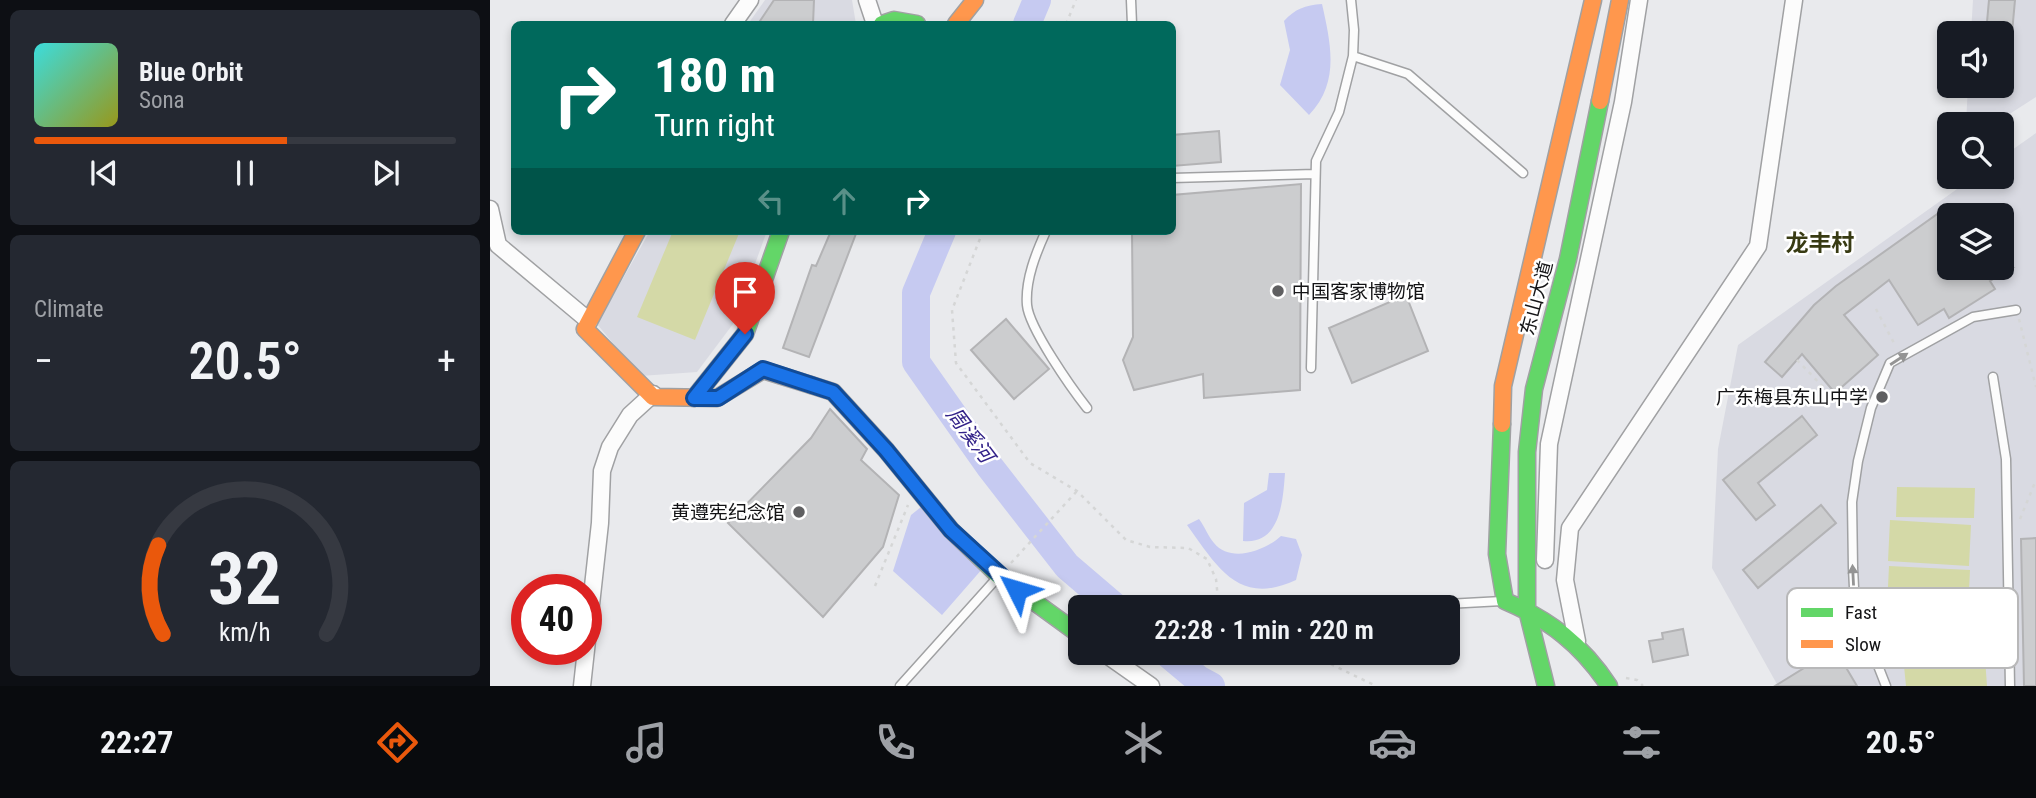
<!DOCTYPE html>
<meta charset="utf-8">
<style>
:root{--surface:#171b24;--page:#242831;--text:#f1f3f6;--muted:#9ea1a6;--line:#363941;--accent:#ea580c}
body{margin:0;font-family:"Roboto Condensed","Noto Sans SC",sans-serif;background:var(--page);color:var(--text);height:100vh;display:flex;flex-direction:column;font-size:26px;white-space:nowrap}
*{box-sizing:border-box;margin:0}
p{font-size:23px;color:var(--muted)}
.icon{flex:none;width:38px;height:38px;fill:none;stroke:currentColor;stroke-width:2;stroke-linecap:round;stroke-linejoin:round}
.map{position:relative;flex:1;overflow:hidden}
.sheet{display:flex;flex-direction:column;gap:10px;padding:10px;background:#0d0f14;width:490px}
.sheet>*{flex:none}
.banner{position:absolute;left:21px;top:21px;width:665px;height:214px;border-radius:10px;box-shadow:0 4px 10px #0003;background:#00695c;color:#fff;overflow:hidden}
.tools{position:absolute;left:1447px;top:21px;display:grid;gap:14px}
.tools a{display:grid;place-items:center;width:77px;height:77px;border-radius:10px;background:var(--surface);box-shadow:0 4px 10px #0003;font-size:35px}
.speed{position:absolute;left:21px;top:574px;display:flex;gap:14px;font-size:35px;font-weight:700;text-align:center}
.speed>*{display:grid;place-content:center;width:91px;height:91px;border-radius:50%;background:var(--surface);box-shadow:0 4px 10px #0003;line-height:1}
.speed .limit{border:10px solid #d22;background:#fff;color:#111}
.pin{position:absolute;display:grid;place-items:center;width:60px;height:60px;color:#fff;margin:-72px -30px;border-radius:50% 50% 50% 0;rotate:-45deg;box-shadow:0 0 7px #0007}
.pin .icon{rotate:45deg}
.me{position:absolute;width:77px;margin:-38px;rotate:310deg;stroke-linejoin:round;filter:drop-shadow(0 0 5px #0008)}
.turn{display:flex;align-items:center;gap:24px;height:147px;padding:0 28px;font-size:32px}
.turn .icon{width:91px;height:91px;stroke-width:2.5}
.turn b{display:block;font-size:49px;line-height:60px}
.lanes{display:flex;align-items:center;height:66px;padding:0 28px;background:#0003;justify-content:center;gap:35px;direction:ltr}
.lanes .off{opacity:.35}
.big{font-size:52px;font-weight:600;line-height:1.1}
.sheet .widget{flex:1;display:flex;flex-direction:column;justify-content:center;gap:10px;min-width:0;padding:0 24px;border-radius:10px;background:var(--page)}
.sheet .dial{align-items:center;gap:0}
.dial svg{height:182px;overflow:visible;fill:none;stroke:var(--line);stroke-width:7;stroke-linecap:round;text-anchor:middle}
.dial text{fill:var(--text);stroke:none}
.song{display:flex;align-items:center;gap:21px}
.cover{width:84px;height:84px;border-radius:10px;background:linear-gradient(135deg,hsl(180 70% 55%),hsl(60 70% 35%))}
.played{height:7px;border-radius:4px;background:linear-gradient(90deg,var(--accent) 60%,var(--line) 60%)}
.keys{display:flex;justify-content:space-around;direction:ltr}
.heat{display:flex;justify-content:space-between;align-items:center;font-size:38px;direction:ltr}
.trip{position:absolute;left:578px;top:595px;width:392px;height:70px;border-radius:10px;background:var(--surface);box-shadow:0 4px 10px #0003;font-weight:600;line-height:70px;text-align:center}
.tab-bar{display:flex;height:112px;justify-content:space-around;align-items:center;background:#090b0e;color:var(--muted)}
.tab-bar .icon{width:49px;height:49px}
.tab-bar .active{color:var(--accent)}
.tab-bar b{font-size:32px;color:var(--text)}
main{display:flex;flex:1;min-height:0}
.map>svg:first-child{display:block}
.built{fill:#d9dae2;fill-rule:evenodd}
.pitch{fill:#d4d9a7}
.water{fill:#c6caf1}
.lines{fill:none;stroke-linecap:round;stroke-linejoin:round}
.river{stroke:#c6caf1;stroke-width:28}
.building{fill:#cccdcf;stroke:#b3b3b5;stroke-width:2}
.lane-casing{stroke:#a0a1a3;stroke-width:11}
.street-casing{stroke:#a0a1a3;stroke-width:19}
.fast-casing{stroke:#a0a1a3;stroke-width:19}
.slow-casing{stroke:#a0a1a3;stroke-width:19}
.path{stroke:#d5d6d6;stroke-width:2.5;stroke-dasharray:3.5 5;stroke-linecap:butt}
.lane{stroke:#fcfcfc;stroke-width:8}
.street{stroke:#fcfcfc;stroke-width:16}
.fast{stroke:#63d668;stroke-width:16}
.slow{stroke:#ff974d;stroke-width:16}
.oneway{fill:#949494}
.route-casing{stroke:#114b97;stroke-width:18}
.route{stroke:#1a73e8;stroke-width:12}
.poi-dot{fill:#5f5f61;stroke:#fff;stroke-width:2.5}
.labels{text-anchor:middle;stroke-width:5;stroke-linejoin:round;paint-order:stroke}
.poi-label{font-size:19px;fill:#141416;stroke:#fff;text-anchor:end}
.street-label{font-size:19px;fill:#141416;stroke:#fff}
.water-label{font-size:21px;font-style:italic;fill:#332389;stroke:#fff}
.quarter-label{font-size:23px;font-weight:bold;fill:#383b13;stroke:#fff}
.key{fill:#fff;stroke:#b8b8b9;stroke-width:2}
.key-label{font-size:19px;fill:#141416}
</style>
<main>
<section class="sheet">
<div class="widget">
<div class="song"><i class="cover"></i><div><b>Blue Orbit</b><p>Sona</p></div></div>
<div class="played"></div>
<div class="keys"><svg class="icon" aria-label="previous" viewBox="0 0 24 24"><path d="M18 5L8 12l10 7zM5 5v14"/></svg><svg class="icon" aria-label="pause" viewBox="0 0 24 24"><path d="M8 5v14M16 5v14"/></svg><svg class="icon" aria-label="next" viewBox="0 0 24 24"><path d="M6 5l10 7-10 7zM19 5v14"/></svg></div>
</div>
<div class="widget"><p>Climate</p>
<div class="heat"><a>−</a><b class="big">20.5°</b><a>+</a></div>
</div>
<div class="widget dial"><svg viewBox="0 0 100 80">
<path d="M14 69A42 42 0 1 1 86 69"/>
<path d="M14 69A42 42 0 0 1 12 30" stroke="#ea580c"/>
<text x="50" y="56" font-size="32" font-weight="700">32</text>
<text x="50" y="72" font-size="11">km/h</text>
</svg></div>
</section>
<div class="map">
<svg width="1546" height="686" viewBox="0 0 1546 686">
<rect width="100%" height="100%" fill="#e9eaed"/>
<path class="built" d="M275,0H362L366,24H258Z
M1483,0H1546V97L1504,124H1476L1478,86H1512V33H1481Z
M1546,133V686H1288L1222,568L1228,449L1248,345L1484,177H1512V157ZM1460,215H1512V268H1460Z
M160,231H277L243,324L207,372L150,376L107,324Z"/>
<path class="pitch" d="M183,231H250L205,340L147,317Z
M1407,487L1485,488L1484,518L1406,517Z
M1400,520L1481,525L1479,566L1398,561Z
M1399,566L1480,570L1478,611L1397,607Z
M1495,658L1497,686H1416L1414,666Z"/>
<path class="water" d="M832,4C841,44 850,83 819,115L790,85L800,50L794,21C805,9 815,5 832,4Z
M779,473H795C793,499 791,545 753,541L754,503L777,490Z
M431,507L493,568L452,615L403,571L421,515Z
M709,519C715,527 718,536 724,543C741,564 776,550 791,536L806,539L812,555L806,580C748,607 727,566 697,525Z"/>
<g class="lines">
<path class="river" d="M537,24L547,0
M452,231L426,293V362L500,467L577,566L625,607
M677,653L708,679L721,686"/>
</g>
<path class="building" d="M284,0H324L323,24H268Z
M1499,0H1525L1522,33H1496Z
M729,131L731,162L682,166V135Z
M811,184L810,390L714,398L713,374L644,390L633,360L643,337L642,231H682V195Z
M1460,205V268H1522L1500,281L1505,289L1459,318L1454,309L1428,325L1399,280L1354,315L1388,355L1345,393L1312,354L1292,377L1275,362L1324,305L1346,286Z
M341,231H367L319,357L293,348L322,265L326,266Z
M916,295L938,351L862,383L839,328Z
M516,319L559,369L524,399L481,350Z
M340,409L377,449L371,460L409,495L393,547L333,617L238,523L321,438Z
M1312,416L1327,435L1268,483L1285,505L1266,520L1233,480Z
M1331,505L1346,523L1268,588L1253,570Z
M1546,538V686H1534L1531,539Z
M1193,629L1198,655L1163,662L1159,641L1173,639L1172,633Z
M1345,649L1367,686H1285Z"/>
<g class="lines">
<g class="lane-casing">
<path id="lane" d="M641,0L642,24
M861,0L864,30L863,56L918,74L1033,173
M682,178L825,174
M556,231C546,253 535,280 537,305C539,328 582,389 597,408
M821,368L826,161L849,112L863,56
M1503,377L1516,459L1520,686
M902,607L1012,601
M410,686L507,578
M1396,686L1365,607L1363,568L1362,502L1368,461L1381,408L1400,363L1483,317L1526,310"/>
</g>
<g class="street-casing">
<path id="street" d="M377,0L385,24
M243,24L260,0
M0,209L8,245L99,321
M1055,560L1059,444L1133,102L1149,0
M1087,641L1075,580L1080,528L1268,246L1304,0
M614,653L661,686
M92,686L110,523L112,471L120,447L140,415L163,394"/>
</g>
<g class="fast-casing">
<path id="fast" d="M392,24L404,20L427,24
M321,385L343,392L396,450L461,530L509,576L590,635
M204,398L255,334L291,231
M1012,424L1007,554L1015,601C1060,620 1092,645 1119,686
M1056,686L1037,610V452L1044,389L1078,259L1110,101"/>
</g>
<g class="slow-casing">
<path id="slow" d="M466,24L485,0
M1110,101L1130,0
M147,231L95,329L163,397L227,398L273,370L321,385
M1012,424L1013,386L1103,0"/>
</g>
<path class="path" d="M576,24L586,0
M493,231L462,310L466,363L540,463L587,491L636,540L660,547L698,548L717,559L726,579L728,599L740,607
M1386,309L1404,343
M1529,319L1546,387
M1307,360L1342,396
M1530,519L1546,480
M521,563L587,491
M385,586L418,505
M818,653L886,686
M1136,678L1147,680L1153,686"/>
<use href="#lane" class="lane"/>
<use href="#street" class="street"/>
<use href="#fast" class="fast"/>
<use href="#slow" class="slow"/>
</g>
<defs><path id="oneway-solid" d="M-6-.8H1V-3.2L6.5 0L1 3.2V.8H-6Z" transform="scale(1.75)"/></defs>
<g class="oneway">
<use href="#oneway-solid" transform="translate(1409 359) rotate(-33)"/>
<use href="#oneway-solid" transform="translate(1363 575) rotate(-93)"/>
</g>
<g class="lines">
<g class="route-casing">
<path id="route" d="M255,334L204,398H228L273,369L343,392L396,450L461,530L527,590"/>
</g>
<use href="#route" class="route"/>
</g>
<g class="poi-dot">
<circle cx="788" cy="291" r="7"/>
<circle cx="1392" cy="397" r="7"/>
<circle cx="309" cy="512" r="7"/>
</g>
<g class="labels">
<g class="poi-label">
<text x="802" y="298" text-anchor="start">中国客家博物馆</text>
<text x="1378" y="404">广东梅县东山中学</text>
<text x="295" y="519">黄遵宪纪念馆</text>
</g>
<g class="street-label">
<text transform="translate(1046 298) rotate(-75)" y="7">东山大道</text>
</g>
<g class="water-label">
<text transform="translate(480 435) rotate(53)" y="7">周溪河</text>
</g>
<g class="quarter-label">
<text x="1330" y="251">龙丰村</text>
</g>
</g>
<rect x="1297" y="588" width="231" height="80" rx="10" class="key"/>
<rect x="1311" y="608" width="32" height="9" fill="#63d668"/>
<rect x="1311" y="640" width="32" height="8" fill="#ff974d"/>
<g class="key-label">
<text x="1355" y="619">Fast</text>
<text x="1355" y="651">Slow</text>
</g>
</svg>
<div class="tools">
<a><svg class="icon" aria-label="sound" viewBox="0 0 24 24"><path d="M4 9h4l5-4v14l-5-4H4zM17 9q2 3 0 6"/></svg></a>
<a><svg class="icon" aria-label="search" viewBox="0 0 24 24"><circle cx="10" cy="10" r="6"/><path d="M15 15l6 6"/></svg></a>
<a><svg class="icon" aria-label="layers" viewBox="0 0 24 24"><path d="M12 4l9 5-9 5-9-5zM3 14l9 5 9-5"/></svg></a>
</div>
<div class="speed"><div class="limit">40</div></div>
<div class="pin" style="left:255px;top:334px;background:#d93025"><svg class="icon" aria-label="arrive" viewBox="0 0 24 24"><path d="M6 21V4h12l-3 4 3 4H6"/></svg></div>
<svg class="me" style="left:527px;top:590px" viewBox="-20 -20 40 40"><path d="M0-17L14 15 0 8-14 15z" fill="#1a73e8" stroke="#fff" stroke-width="4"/></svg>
<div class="trip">22:28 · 1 min · 220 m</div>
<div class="banner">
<div class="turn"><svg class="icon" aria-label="right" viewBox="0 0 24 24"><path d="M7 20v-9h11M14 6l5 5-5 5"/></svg><div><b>180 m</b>Turn right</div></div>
<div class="lanes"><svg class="icon off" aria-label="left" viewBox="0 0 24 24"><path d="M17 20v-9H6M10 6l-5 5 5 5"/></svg><svg class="icon off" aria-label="ahead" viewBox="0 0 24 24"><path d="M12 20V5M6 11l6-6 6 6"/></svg><svg class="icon" aria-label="right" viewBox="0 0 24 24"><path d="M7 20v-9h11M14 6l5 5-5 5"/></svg></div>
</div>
</div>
</main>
<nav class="tab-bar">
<b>22:27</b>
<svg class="icon active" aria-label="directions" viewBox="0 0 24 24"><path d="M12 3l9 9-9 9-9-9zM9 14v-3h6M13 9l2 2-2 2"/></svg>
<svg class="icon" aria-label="music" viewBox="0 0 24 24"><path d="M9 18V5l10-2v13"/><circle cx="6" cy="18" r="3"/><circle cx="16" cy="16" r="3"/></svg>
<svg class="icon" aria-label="phone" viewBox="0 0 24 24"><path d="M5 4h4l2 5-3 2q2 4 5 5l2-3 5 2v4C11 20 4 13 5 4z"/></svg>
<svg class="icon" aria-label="climate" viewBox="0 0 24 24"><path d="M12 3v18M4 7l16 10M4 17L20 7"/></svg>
<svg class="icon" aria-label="car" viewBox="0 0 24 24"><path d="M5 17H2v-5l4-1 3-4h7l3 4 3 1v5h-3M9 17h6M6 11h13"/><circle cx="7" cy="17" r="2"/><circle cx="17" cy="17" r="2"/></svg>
<svg class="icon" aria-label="filters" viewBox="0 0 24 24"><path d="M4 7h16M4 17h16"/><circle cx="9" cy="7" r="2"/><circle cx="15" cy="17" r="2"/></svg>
<b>20.5°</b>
</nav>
